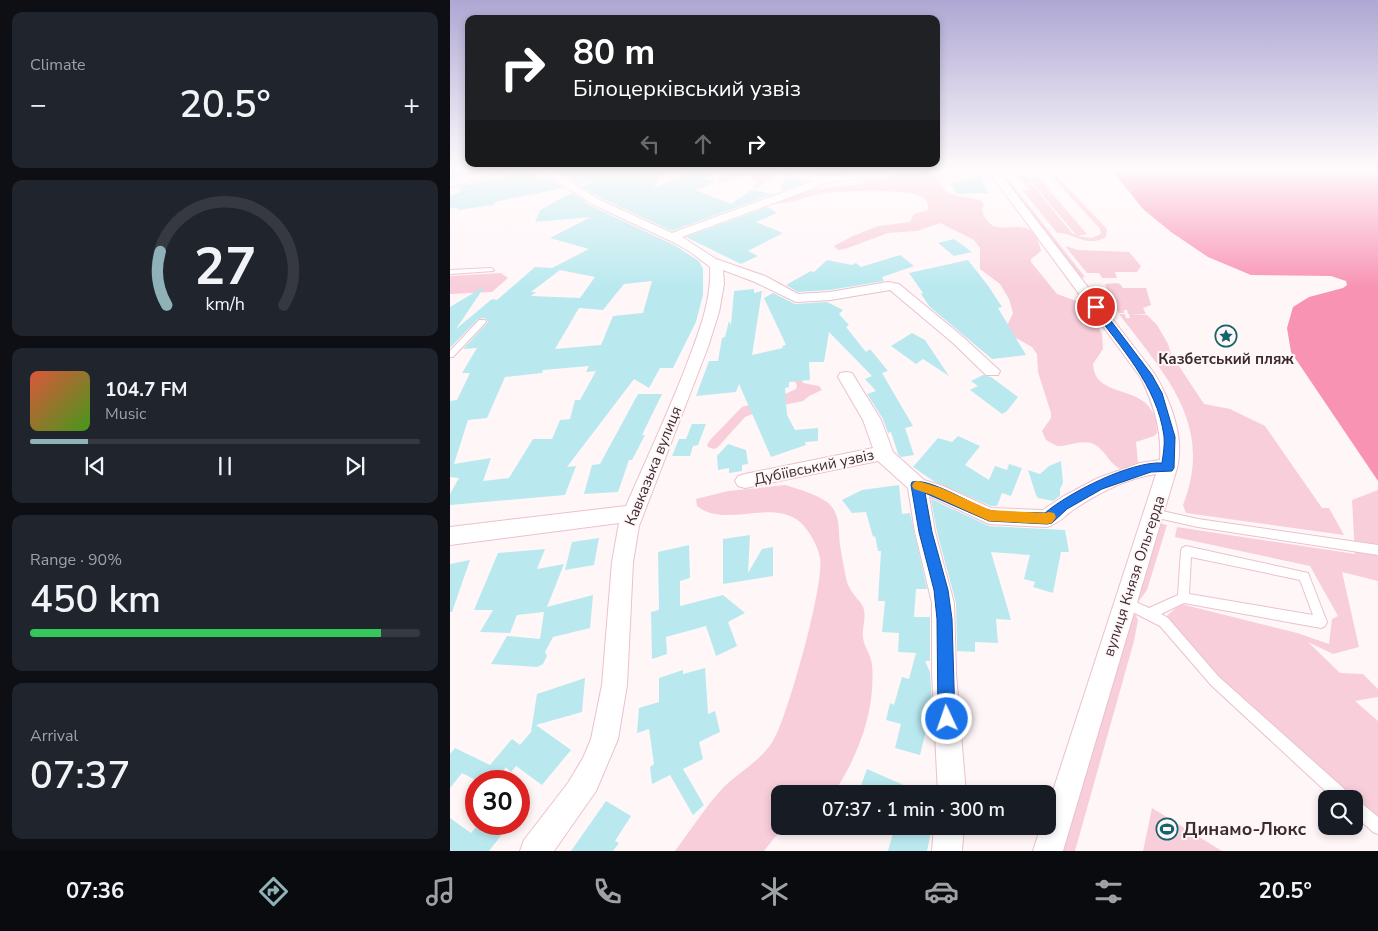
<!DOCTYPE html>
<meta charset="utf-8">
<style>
:root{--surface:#171b24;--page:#20242c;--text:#f1f3f6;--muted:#9ea1a6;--line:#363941;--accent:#8eb2b8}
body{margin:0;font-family:"Nunito Sans",sans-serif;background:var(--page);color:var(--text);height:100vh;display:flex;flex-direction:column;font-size:19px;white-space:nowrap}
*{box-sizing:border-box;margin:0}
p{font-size:16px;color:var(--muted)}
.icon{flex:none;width:28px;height:28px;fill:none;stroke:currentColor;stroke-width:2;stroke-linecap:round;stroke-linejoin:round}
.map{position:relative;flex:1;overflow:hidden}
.details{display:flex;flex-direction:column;gap:12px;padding:12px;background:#0d0f14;width:450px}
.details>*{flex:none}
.guide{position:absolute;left:15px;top:15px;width:475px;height:152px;border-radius:10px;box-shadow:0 2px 8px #0003;background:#202124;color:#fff;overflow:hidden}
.tools{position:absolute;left:868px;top:790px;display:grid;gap:10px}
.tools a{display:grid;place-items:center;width:45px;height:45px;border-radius:10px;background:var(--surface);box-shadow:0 2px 8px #0003;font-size:25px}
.speed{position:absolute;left:15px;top:770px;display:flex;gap:10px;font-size:25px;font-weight:700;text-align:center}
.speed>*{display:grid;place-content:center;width:65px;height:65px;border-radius:50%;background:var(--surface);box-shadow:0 2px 8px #0003;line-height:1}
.speed .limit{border:8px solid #d22;background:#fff;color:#111}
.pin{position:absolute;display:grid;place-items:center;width:42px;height:42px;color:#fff;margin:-21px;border:2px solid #fff;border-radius:50%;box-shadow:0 1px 5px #0007}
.me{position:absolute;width:55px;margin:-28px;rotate:357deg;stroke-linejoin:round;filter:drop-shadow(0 0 4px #0008)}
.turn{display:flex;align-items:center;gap:18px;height:105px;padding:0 25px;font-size:22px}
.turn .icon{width:65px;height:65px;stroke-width:2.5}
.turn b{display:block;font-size:35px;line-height:42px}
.lanes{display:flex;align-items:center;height:48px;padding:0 25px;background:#0003;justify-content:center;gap:25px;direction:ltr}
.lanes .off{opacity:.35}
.big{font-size:38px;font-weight:600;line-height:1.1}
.details .card{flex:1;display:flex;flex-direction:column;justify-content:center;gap:8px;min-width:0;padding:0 18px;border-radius:10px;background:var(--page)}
.details .dial{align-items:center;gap:0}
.dial svg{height:130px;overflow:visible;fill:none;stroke:var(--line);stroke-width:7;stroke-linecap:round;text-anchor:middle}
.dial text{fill:var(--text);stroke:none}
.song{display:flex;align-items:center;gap:15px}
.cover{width:60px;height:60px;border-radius:8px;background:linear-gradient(135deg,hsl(10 70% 55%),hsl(100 70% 35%))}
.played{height:5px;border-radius:2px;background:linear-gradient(90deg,var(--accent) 15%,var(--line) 15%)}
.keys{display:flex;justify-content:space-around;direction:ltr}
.heat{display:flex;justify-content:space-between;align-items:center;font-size:28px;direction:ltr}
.charge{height:8px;border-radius:4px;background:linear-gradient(90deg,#34c759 90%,var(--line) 0)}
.trip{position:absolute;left:321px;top:785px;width:285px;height:50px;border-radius:10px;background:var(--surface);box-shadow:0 2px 8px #0003;font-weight:600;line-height:50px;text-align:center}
.tab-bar{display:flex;height:80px;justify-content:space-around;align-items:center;background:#090b0e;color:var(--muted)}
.tab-bar .icon{width:35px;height:35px}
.tab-bar .current{color:var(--accent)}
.tab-bar b{font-size:22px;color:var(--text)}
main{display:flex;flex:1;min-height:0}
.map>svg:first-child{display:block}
.green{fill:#f8ceda;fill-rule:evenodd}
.water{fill:#f893b4}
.building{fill:#b9e9ef;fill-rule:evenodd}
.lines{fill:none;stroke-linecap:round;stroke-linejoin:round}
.service-casing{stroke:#ebc1cd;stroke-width:2}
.minor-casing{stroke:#ebc1cd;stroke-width:2}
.service{fill:#fff;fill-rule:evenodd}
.minor{fill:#fff;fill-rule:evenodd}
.route{fill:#1a73e8;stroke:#114b97}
.slow{fill:#f59e0b}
.labels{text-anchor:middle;stroke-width:4;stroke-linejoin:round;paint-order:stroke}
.poi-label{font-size:15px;font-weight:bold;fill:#3b2b30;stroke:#fff6f8}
.street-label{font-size:15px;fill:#3b2b30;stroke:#fff6f8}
.near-poi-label{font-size:18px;font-weight:bold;fill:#3b2b30;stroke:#fff6f8;text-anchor:start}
</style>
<main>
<section class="details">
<div class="card"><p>Climate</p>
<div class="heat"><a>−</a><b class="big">20.5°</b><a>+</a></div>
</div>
<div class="card dial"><svg viewBox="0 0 100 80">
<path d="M14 69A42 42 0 1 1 86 69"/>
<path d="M14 69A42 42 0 0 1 10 36" stroke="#8eb2b8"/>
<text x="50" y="56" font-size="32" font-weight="700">27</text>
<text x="50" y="72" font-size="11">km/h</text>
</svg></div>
<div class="card">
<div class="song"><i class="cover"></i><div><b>104.7 FM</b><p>Music</p></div></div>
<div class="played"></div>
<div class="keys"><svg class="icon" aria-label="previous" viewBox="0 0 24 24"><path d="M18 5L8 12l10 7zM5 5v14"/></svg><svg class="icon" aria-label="pause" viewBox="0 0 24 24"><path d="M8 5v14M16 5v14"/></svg><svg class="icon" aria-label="next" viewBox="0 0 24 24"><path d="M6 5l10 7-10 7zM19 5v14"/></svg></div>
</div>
<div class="card"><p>Range · 90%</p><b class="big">450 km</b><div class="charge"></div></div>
<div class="card"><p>Arrival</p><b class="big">07:37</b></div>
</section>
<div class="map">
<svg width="928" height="851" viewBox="0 0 928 851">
<rect width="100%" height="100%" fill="#fff6f8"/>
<path class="green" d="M272,169H312L323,173L325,176L311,186L304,188L308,181L297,175L276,181H268L267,180L274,174Z
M545,169H550L635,277L629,278Z
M573,169H597L604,173L657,229L656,237C636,249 624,232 607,233L573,191L580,190L568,176L569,172ZM586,170L599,173L650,229L651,234L642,238L627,236L637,234L588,177L578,178L626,235L622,233L574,175L576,171Z
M503,170H513L519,173L490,179L488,180C496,201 518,194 531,201L534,204C529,213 536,220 543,226C565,232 583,215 591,251L581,259V262L607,294L629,302L646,322L652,334L653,349L643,364C645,404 707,378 707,433L704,436L686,442L688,463C663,483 659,448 641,443C629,440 619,446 607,446L596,440L592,431L601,418V413L588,372L587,354L582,347L559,334L556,328L563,313L559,299L550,284L530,269V248L524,240L490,223L467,231L438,233L395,249L388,250L384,246L403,236L428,226L460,222L464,214L478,210C478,205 478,202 475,199C460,187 391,191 371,194C355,196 337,206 321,203L348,192L410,184L420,180L439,178L443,175Z
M615,246L628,250L679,252L691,266L687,272H665L667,278H652L649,273H637Z
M51,273L58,278L42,292L0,294V276Z
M667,283L670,284L673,288H696L701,305L693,308L696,314H678L677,310H674V313H669L650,289H657L655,284Z
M669,314H675L676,318H680L679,314L697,315L707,325L718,344L721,354L754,404L780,409L815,426L872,508H879L894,535L736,513L733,505C765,424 714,374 669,314Z
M341,371L351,378L353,383L369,386L372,390L359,396L353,401L318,408L295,417L268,447L264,449L258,447L257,445L261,439L292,407L329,397L346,389L347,386Z
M335,485C348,489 366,494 377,502C391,513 388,530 390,545C392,557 394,570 397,582C401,595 413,602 414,610C416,619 412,628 413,637C414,648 421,654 422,665C426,710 408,757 383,794H330V826H339L325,837L314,851H225C240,831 254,809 271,790C288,772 310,762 323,741C337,719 375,583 370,558C368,546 359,530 350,522C321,498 276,529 247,506L246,499L278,491Z
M928,490V581L892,572L909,647L883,654L858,642L890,673L913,674L928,689V697L905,701L928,721V819L904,800L801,707L749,659L714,618L731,604L847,633L879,644L882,619L888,616L860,566L725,537L727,527L905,554L902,500Z
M709,523L717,525L697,590L689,601L686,599Z
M682,614L686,615L688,620L684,641L625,851H610Z
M702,808L772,851H693Z"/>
<path class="water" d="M661,169H928V481L841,352L837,328L843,307L859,297L893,288L897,285L896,281L881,276L801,275L758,257L721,232L693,209Z"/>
<path class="building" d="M0,169H27L29,171L2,178Z
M125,169H215L204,188L246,169L266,174L256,178L265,182L245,190L281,204L301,190L323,194L222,231L151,198L132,187L140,183L139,181L128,184L111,173Z
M78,170L91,179L97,177L113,188L45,202L44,205L7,210L8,208H0V195L11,192L8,187Z
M336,176L344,179L357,182L330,191Z
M530,177L539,193L507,194L500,183Z
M122,193L141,206L224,245L249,261L253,269V295L246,322L223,368H210L199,388L184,379L117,467L126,466L115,495L0,505V494L9,478L0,477V401L7,400L20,373H12L27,348L13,349L38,322L35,318L28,319L0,348V307L35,286L6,329L42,299L47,300L85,267L103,268H102L139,249L100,238L141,217L85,222L90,210ZM110,270L145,277L130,298L81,296L86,292H81ZM202,281L193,313L163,316L151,345L105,349L129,308L153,310L174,284ZM139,366L136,372L146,371L130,400H125L120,419L110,420L102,439H83L59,478L33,481L41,458L4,464L18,420L37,418L55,377L92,373L93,370Z
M318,207L327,213L306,222L333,233L298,251L308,256L291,264L236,237Z
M504,239L522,252L504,256L488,243Z
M450,255L464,266L432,277L434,281L380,290L348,292L336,285L361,271L364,272L377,260L402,265L406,263L411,267Z
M518,260L539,287L552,307L548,308L576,355L542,359L480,307L471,294L473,293L459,273Z
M304,289V293L312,291L302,355L333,348L332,346L336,345L314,298L323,293L345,304L377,302L393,310L389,314L399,325L396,327L416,352L420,349L438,371L432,373L463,426L455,428L464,455L451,457L448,454L441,432L438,433L433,419L417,394L426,391L415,379L422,376L379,332L374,362H359L360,380L339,382V387L335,388L337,415L345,430L368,428V441L355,442L356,445L321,457L289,384L286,392L246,396L259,361H268L272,338L275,337L279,321L281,325L284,291Z
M462,333L475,340L499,376L473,359L466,364L441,346Z
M533,375L541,377L568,397L557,411L552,414L520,390L528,386L521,381Z
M188,394H212L192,435H195L182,460H179L168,492L134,494L142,465L150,464Z
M242,424H256L248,445L243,446L240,456H222L229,439H236Z
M508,436L530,446L515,465L539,480L545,466L557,470L559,464L572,468L561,496L552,493L547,506H541L485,482L463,467L488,438L502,442Z
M278,444L296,450L298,464L292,465V471L279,473V468L268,470L267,456Z
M611,461L613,483L610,489V496L603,501L588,498L586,495L578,470L590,474L599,466Z
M449,485L452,514L460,513L477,589H466L464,617H480V661H475L480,672L482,706L470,755L445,748L451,724L436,720L440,703L444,705L452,677L459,679L466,653L448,652L449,633L432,632L435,601H428L431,551H428L425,536L423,537L416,512L402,513L392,500L412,490Z
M481,499L539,526L615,530L619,552H611L603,593L583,587L585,582L574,579L580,555L541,552L561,620L546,619L548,643L525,642V652L507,651L506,603L487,532Z
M300,535L298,573L312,549L323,547V576L273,584V539Z
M149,538L144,565L115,570L122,542Z
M239,545L240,578L230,581V606L273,595L295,613L278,622L287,646L266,656L256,626L216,637L217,654L202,659L201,612L209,610L208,552Z
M95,549L87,569L114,564L97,607L143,595L140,628L103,637L95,652L97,656L93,664L87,667L41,664L57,636L90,639L94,612L67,615L60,633L30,632L43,610H24L48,553Z
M20,560L2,612H0V564Z
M255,668L258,714L265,711L270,732L249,742L253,759L233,769L254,805L243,815L220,775L202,784L200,767L204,764L199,729L187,733L189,708L209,702V678L233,670V674Z
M135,678L132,712L86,725L121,750L92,785L66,766L61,772L56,767L45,781H28L12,773L0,788V754L5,748L40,765L62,739L70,745L81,732L87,694Z
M417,769L474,794H408Z
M156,801L181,816L165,841L169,843L163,851H121Z
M0,818L21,833L29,824H60L39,851H0Z
M445,826H482L477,851H438Z"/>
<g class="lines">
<g class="service-casing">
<path id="service" d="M41,268L44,270L43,271L0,274V270Z
M29,320H35L36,322L3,357H0V351Z
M703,509L748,519L928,545V555L748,527L699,516L698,513L699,510Z
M736,546L858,573L877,622L875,626L871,628L734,603L711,614L718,618L769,677L900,794L902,799H884L761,685L710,626L671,606L669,602L671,598L675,597L699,608L728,595L731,551L732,548ZM741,557L850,580L863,615L739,594Z
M904,799L909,801L928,817V834L923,832L904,815Z"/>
</g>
<g class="minor-casing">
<path id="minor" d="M44,169H62L0,187V181Z
M88,169H100L150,200L222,233L364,181L344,177L325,169H341L374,176L443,169H482L477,172L377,182L370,186L232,237L266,259L315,276L348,294L380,292L438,282L449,284L513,337L550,371L548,375H536L503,343L440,290L380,300L346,302L305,282L273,270L274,284L269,312L258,347L189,526L183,562L177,685L168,739L146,791L104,851H70L74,840L118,783L133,758L141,739L152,685L162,562L169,523L0,545V527L176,506C196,460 217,415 235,369C247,337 262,302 260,267L242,253L225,243L142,204Z
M537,169H547L704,373C720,399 735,437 727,468L613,851H583L591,826H598V806L706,474C678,478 650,492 626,508C617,514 608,524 597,527L539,524L479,496L485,532L504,603L506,673L516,794H488L482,673V603L465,532L458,488L428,461L295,488L288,486L285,481L288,476L295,474L423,448L413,420L388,377L390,373L396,372L402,373L431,420L443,452L474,480L493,486L541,508L593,510L614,496L648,478L690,463L710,460C712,431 704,405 691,378Z
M484,826H514L512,851H482Z"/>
</g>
<use href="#service" class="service"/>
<use href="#minor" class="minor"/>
</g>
<linearGradient id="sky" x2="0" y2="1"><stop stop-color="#aea7d3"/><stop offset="0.59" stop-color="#fffbfc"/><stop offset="1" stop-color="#fffbfc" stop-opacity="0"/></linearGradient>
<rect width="928" height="288" fill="url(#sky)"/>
<path class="route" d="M646,304L649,305L702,375L712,393L725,437L724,468L722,471L701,472L652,489L617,509L602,523L597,524L539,521L475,493L482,532L498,590L502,619L505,719L503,725L497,728L491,725L488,719L487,619L484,590L469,532L461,485L462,482C479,477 522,505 539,510C554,514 579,512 595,513C618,493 681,461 712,463C713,455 715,445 714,436C707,385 670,347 641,307Z"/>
<path class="slow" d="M468,481L491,488L540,510L595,513L599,512L604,513L606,517L602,523L597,524L539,521L482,495L464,489L462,486L464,482Z"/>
<defs>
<g id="sight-ring" transform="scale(1.125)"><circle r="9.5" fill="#fff6f8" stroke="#15636c" stroke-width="1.5"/><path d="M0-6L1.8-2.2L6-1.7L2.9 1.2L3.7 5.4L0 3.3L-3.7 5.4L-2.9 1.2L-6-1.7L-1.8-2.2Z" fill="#15636c"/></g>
<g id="stadium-ring" transform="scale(1.125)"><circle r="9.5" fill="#fff6f8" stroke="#15636c" stroke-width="1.5"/><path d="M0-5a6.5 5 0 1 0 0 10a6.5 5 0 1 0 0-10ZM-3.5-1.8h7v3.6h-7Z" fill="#15636c"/></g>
</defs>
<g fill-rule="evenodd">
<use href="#sight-ring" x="776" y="336"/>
<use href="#stadium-ring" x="717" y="829"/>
</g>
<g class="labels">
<g class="poi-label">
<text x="776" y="364">Казбетський пляж</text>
</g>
<g class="street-label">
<text transform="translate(203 466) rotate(-68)" y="5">Кавказька вулиця</text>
<text transform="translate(364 467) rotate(-12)" y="5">Дубіївський узвіз</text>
<text transform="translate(684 576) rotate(-72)" y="5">вулиця Князя Ольгерда</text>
</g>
<g class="near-poi-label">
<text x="733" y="835">Динамо-Люкс</text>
</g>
</g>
</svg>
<div class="tools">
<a><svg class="icon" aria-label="search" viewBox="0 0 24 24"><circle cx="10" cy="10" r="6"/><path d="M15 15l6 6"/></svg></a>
</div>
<div class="speed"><div class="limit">30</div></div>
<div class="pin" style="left:646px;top:307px;background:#d93025"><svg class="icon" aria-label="arrive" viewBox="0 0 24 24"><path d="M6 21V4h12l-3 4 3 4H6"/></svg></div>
<svg class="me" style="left:497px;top:719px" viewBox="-20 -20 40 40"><circle r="17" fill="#1a73e8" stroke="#fff" stroke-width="3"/><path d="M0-11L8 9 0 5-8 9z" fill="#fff"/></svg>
<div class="trip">07:37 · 1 min · 300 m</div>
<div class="guide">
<div class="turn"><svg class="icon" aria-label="right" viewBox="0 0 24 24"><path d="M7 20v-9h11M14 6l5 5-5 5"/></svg><div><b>80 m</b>Білоцерківський узвіз</div></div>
<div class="lanes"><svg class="icon off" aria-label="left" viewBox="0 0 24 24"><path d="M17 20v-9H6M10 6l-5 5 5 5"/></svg><svg class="icon off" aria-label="ahead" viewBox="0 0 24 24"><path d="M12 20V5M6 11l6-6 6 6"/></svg><svg class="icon" aria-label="right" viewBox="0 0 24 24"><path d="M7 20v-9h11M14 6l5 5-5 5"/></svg></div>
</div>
</div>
</main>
<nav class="tab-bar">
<b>07:36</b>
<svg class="icon current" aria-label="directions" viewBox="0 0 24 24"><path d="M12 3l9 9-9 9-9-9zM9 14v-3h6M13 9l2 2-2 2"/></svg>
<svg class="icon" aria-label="music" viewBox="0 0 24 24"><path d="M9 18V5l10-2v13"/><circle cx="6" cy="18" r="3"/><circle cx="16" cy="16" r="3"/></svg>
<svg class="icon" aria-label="phone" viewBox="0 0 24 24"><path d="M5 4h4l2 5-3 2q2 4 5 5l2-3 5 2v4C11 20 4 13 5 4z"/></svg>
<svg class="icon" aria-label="climate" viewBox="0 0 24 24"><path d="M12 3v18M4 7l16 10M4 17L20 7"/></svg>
<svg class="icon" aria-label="car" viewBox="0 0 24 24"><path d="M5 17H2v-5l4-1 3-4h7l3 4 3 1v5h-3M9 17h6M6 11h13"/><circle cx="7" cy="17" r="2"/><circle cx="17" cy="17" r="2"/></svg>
<svg class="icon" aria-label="filters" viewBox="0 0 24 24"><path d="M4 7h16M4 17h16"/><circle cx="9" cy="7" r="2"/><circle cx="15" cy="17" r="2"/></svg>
<b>20.5°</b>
</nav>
